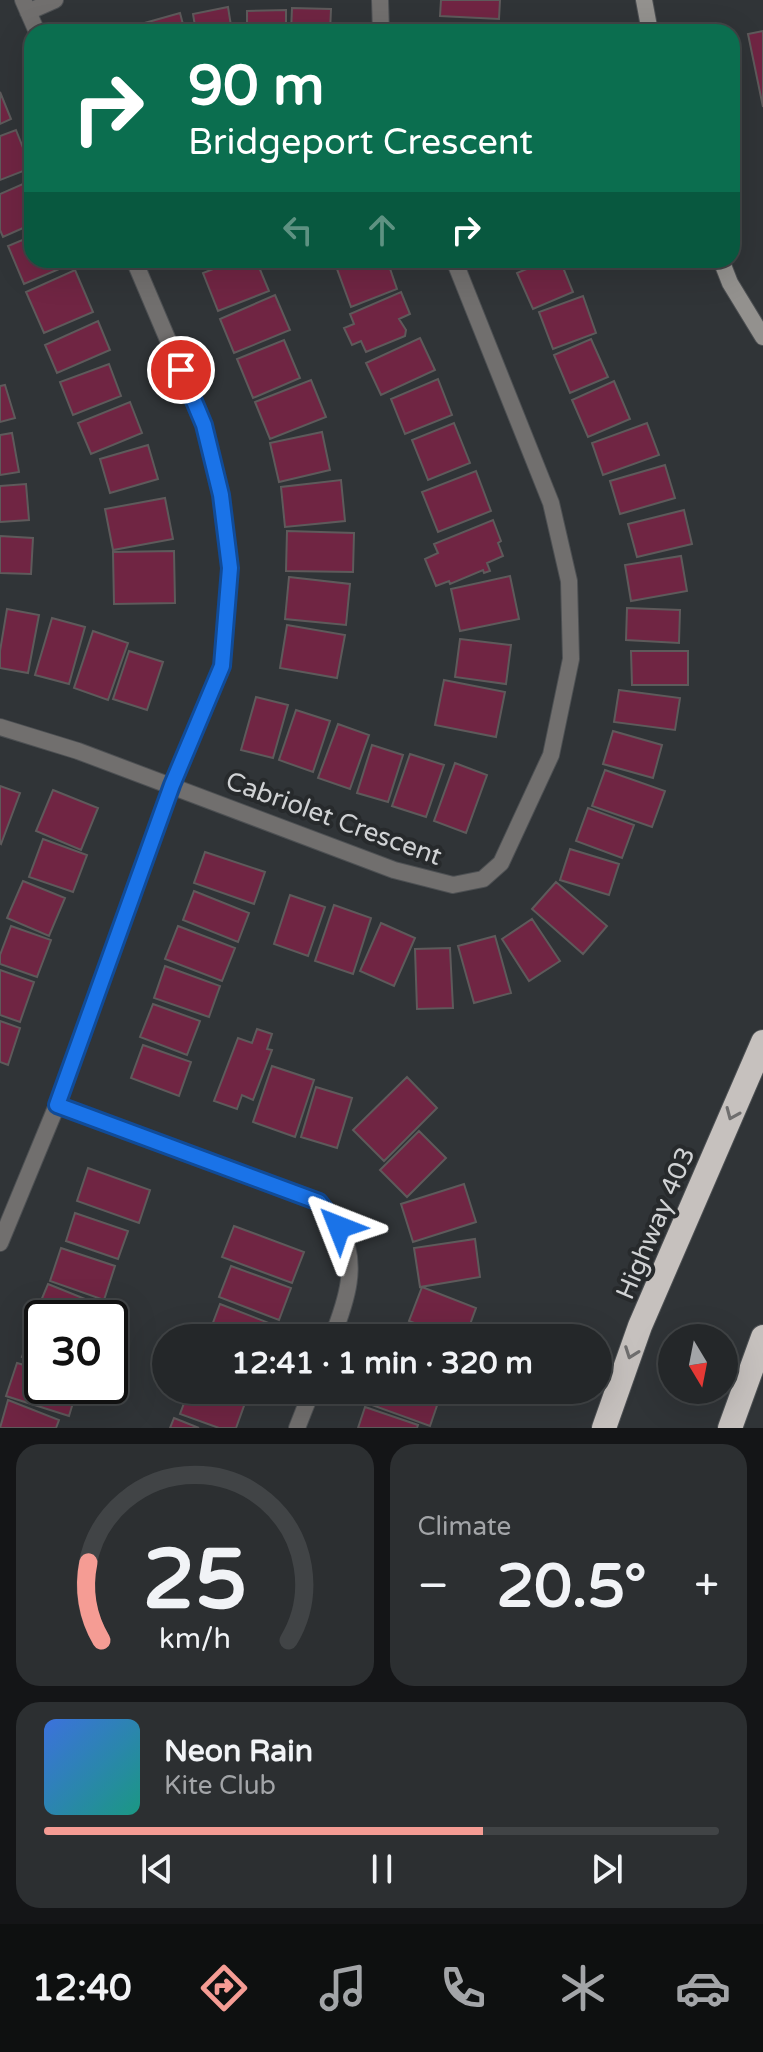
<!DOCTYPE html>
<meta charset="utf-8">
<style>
:root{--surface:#242729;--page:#2c2f31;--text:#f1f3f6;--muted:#a3a5a8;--line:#414446;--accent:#f59c94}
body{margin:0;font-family:"Varela Round",sans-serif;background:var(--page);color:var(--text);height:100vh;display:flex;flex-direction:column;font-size:30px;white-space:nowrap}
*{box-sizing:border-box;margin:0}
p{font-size:26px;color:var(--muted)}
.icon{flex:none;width:44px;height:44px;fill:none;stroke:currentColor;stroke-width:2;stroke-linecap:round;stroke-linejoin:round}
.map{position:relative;height:1428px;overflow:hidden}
.side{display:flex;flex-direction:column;gap:16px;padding:16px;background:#141517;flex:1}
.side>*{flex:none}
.banner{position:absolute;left:24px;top:24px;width:716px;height:244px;border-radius:24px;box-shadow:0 8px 32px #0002,0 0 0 2px var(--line);background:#0b6e4f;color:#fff;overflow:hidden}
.needle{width:52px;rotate:170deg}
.tools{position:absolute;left:658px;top:1324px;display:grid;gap:16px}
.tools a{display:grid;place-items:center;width:80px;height:80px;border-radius:50%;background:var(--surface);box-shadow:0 8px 32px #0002,0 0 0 2px var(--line);font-size:40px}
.speed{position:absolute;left:24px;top:1300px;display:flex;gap:16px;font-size:40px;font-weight:700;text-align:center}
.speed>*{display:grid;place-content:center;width:104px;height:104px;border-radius:50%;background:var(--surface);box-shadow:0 8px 32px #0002,0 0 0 2px var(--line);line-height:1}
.speed .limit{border:4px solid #111;border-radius:12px;background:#fff;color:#111}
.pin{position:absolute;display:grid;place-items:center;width:68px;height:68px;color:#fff;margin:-34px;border:4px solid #fff;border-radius:50%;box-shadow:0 2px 8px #0007}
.me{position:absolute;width:88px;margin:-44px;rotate:315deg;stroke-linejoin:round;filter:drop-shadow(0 0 6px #0008)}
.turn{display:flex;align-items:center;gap:28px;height:168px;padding:0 32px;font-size:36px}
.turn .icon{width:104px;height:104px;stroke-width:2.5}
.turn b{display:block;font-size:56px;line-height:68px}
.lanes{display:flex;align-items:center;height:76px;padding:0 32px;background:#0003;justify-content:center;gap:40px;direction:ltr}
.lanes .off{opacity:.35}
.big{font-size:60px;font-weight:700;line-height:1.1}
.side .widget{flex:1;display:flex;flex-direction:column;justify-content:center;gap:12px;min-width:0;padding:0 28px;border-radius:24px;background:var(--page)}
.side .dial{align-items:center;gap:0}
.dial svg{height:208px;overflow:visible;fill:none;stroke:var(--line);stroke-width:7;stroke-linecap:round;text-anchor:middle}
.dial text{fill:var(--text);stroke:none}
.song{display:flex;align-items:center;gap:24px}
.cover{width:96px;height:96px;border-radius:12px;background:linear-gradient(135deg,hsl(220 70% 55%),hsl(170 70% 35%))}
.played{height:8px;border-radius:4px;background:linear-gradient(90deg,var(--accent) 65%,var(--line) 65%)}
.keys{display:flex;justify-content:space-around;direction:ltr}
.heat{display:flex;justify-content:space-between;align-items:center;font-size:44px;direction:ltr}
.side .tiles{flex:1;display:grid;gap:16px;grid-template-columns:1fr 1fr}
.widget:last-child{grid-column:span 2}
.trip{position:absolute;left:152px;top:1324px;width:460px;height:80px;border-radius:40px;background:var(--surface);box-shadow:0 8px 32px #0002,0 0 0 2px var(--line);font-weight:700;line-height:80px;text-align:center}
.tab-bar{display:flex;height:128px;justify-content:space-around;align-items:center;background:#0e1010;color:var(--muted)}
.tab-bar .icon{width:56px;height:56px}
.tab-bar .on{color:var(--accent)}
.tab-bar b{font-size:36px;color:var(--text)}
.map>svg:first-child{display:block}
.building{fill:#702543;stroke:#5e5a5b;stroke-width:2}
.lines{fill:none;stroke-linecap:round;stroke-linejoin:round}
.street-casing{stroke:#4d5053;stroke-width:18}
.secondary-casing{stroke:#4d5053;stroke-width:18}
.highway-casing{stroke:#4d5053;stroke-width:26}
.street{stroke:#716f6e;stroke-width:16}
.secondary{stroke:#93918e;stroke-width:16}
.highway{stroke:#c6c1be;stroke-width:24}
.oneway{stroke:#6f6e6e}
.route-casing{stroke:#114b97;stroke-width:20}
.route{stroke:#1a73e8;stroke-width:14}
.labels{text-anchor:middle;stroke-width:8;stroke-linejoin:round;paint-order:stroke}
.street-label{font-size:26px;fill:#d0d2d4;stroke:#272a2c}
</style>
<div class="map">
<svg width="763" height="1428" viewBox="0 0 763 1428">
<rect width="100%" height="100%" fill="#303437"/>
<path class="building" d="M441,0H500L499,19L440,16Z
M228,7L232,32H196L193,14Z
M292,8L331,9L330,32H291Z
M286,10V32H247V11Z
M180,13L185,32H143L141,24Z
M763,31V107L748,34Z
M0,92L11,119L0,124Z
M16,130L31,168L0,180V136Z
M32,180V224L3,237L0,230V194Z
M32,236V260H69L71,264L24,284L8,246Z
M195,260H220L198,268Z
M236,260H256L269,291L218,311L203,273Z
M361,260H387L397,289L351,307L337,269Z
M548,260H560L573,292L533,309L517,273Z
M75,270L93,312L44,333L26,292Z
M401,292L410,314L399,319L406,330L405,336L366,352L361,341L352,345L344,328L354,324L350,314Z
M275,295L290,330L234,353L220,319Z
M583,296L596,333L553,349L539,312Z
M98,321L110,350L57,373L45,345Z
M420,338L435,370L381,395L366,363Z
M591,339L608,377L570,393L554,355Z
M284,340L300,378L253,398L237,359Z
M109,364L121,396L73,415L60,382Z
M438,379L452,415L405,434L391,399Z
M311,380L326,417L270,439L255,402Z
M614,381L630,419L588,437L572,400Z
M5,385L15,418L0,422V386Z
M130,402L142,433L91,454L78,423Z
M454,423L470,463L428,480L412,440Z
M647,423L659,455L603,475L592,443Z
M322,432L330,470L279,482L270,443Z
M12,433L19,472L0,475V435Z
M148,445L158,479L110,493L100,459Z
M665,465L675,498L620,514L610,481Z
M476,471L491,511L438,532L422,492Z
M341,480L345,521L285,527L281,487Z
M26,484L29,520L0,522V486Z
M165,498L173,539L113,550L105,509Z
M684,510L692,544L637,557L628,524Z
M493,520L501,541L498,543L503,556L487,563L490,571L484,573L483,570L450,584L449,581L436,586L425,559L438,553L434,544Z
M287,531L354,533L353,572L286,571Z
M0,536L33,538L31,574L0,573Z
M174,551L175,603L114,604L113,552Z
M681,556L687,591L631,601L625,565Z
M510,576L519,619L460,631L451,589Z
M289,577L350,584L346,625L285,619Z
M627,608L680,610L679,643L626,640Z
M7,609L39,615L28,673L0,668V651Z
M52,618L85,627L69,684L35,675Z
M287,625L345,635L337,678L280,668Z
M93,631L128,643L108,700L74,688Z
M460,639L511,645L506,684L455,677Z
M129,651L163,662L147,710L113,699Z
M631,651H688V685H632Z
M444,680L505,692L496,737L435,725Z
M619,690L680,698L675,730L614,722Z
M256,697L288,705L273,758L241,750Z
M296,710L330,721L313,772L279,760Z
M338,724L369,735L350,789L318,778Z
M613,731L662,745L653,778L603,764Z
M372,745L403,755L388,802L357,793Z
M410,754L444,765L426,817L392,806Z
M455,763L487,775L466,833L434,821Z
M605,770L665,791L652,827L592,806Z
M0,786L20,793L1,844L0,843Z
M53,790L98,808L81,850L36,831Z
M588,808L634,825L622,858L576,841Z
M43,839L87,855L73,892L29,877Z
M570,849L619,864L609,895L560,880Z
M205,852L265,872L254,904L194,883Z
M23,881L65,898L49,936L7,918Z
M556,882L607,926L583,954L532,909Z
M194,891L249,913L238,942L183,920Z
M290,895L325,907L308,956L274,944Z
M334,905L371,918L353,974L315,961Z
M532,919L560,961L529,981L502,939Z
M381,923L415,938L394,986L360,971Z
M11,926L51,940L37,977L0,964V955Z
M178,926L235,948L222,981L165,959Z
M495,936L511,993L474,1003L458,946Z
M450,948L453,1008L417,1009L415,949Z
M165,966L220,986L209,1017L154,998Z
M0,970L34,982L20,1022L0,1015Z
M153,1004L200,1021L187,1055L140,1037Z
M0,1021L20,1028L8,1065L0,1062Z
M257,1029L272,1034L267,1049L272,1050L253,1100L242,1095L237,1109L214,1101L238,1038L252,1043Z
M143,1045L191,1062L179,1096L131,1078Z
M272,1066L314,1080L295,1137L253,1122Z
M407,1077L437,1108L384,1161L353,1130Z
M316,1087L352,1098L337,1148L301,1137Z
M419,1131L446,1158L407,1197L380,1170Z
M88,1168L150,1190L139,1223L77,1201Z
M464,1184L476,1222L413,1242L401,1204Z
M75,1213L128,1231L118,1259L66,1241Z
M234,1226L304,1252L292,1283L222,1257Z
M475,1239L480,1277L420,1287L414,1248Z
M61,1248L115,1266L104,1300L50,1281Z
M231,1266L291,1288L279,1320L219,1297Z
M48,1284L100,1305L94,1318H43L35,1315Z
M422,1287L476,1308L465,1338H453L409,1321Z
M220,1304L274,1325L269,1338H214L208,1336Z
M35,1322L42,1325V1365L22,1357Z
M398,1330L421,1338H395Z
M17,1363L42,1370V1386H78L69,1416L6,1396Z
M189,1390H209L245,1403L236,1428H219L180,1414Z
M375,1390H440L442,1391L430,1426L369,1404Z
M8,1400L59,1420L56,1428H0Z
M365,1407L418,1425L417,1428H358Z
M174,1418L199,1428H170Z"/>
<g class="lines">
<g class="street-casing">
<path id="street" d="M23,0L37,32
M380,0L381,32
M28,12L55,0
M0,727L78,751L394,870L453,885L483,879L501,863L551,755L571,659L569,581L551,503L454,260
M57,1105L319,1202C325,1210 334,1218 339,1227C360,1263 346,1302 332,1338
M0,1243L57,1105L172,785L222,666L230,568L221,495L204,425L134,260
M297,1428L312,1390"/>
</g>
<g class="secondary-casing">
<path id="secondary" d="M644,0L650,32
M721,260L730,283L763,337"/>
</g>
<g class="highway-casing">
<path id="highway" d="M604,1428L640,1326L763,1042
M730,1428L763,1337"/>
</g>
<use href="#street" class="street"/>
<use href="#secondary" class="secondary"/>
<use href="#highway" class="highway"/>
</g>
<defs><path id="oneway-chevron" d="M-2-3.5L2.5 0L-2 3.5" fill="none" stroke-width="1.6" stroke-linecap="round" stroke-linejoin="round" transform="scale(2)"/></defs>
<g class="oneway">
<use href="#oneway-chevron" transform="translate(732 1114) rotate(113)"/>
<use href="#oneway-chevron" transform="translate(631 1353) rotate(110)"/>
</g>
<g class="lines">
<g class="route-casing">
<path id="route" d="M181,370L204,425L221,495L230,568L222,666L172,785L57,1105L319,1202L339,1227"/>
</g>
<use href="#route" class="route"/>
</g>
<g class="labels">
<g class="street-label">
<text transform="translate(334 818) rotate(20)" y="9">Cabriolet Crescent</text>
<text transform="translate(655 1223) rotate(-67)" y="9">Highway 403</text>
</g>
</g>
</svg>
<div class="tools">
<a><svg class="needle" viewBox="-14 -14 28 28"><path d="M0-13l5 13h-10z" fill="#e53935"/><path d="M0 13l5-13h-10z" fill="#a3a5a8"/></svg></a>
</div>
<div class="speed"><div class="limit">30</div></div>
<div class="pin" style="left:181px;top:370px;background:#d93025"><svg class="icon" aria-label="arrive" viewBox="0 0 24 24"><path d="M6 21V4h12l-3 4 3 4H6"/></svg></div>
<svg class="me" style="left:339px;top:1227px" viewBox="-20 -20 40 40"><path d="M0-17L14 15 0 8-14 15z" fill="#1a73e8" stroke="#fff" stroke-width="4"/></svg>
<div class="trip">12:41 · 1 min · 320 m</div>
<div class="banner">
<div class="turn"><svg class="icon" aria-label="right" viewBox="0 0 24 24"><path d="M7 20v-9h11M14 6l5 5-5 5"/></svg><div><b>90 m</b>Bridgeport Crescent</div></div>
<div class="lanes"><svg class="icon off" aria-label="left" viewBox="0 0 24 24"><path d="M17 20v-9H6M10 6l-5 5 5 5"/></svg><svg class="icon off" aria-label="ahead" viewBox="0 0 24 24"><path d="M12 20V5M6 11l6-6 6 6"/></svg><svg class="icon" aria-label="right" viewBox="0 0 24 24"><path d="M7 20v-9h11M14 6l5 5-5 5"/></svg></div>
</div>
</div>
<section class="side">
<div class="tiles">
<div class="widget dial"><svg viewBox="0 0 100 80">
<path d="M14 69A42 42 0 1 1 86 69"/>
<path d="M14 69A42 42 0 0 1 9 39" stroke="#f59c94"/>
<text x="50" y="56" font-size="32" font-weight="700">25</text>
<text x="50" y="72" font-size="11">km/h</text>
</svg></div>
<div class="widget"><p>Climate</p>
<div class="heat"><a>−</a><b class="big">20.5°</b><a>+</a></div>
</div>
<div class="widget">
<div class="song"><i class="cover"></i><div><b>Neon Rain</b><p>Kite Club</p></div></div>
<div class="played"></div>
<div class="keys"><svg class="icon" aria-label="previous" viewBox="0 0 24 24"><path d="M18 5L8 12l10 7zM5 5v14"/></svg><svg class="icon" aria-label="pause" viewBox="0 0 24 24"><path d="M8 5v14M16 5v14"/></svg><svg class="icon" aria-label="next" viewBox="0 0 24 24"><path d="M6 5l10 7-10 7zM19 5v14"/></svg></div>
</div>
</div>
</section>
<nav class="tab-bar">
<b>12:40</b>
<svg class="icon on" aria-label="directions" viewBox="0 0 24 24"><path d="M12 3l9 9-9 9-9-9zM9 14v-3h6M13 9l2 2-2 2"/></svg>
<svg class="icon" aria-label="music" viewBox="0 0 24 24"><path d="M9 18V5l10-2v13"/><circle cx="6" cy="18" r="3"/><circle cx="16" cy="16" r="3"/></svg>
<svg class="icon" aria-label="phone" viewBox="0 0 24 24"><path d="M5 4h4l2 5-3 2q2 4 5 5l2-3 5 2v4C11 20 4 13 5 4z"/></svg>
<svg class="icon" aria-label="climate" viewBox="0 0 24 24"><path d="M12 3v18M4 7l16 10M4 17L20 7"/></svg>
<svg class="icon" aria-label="car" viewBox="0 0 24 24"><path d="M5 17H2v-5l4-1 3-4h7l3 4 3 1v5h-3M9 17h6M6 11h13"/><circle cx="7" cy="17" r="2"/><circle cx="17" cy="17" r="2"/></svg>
</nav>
